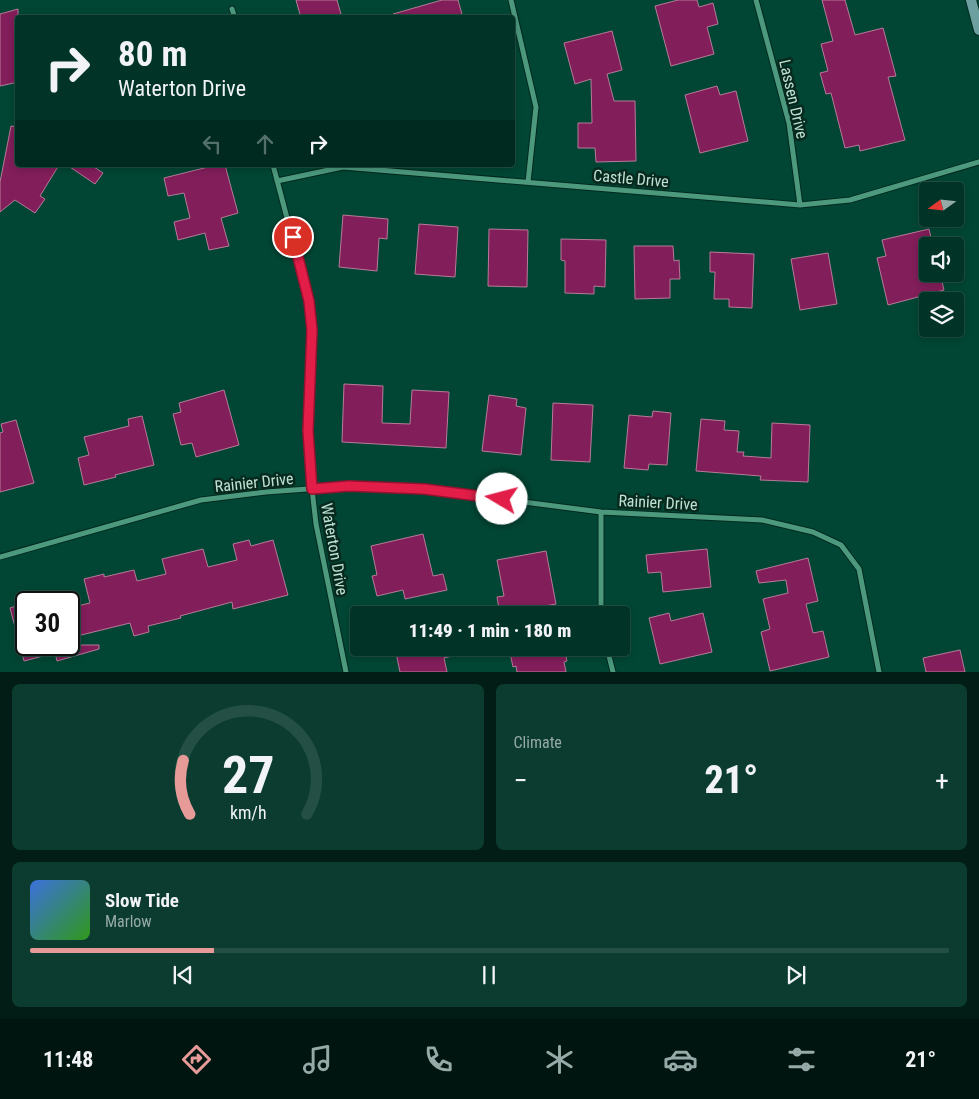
<!DOCTYPE html>
<meta charset="utf-8">
<style>
:root{--surface:#013427;--page:#0b3c2f;--text:#f1f3f6;--muted:#96aaa7;--line:#234f44;--accent:#e69b98}
body{margin:0;font-family:"Roboto Condensed",sans-serif;background:var(--page);color:var(--text);height:100vh;display:flex;flex-direction:column;font-size:19px;white-space:nowrap}
*{box-sizing:border-box;margin:0}
p{font-size:16px;color:var(--muted)}
.icon{flex:none;width:28px;height:28px;fill:none;stroke:currentColor;stroke-width:2;stroke-linecap:round;stroke-linejoin:round}
.map{position:relative;height:672px;overflow:hidden}
.panel{display:flex;flex-direction:column;gap:12px;padding:12px;background:#011d15;flex:1}
.panel>*{flex:none}
.banner{position:absolute;left:15px;top:15px;width:500px;height:152px;border-radius:5px;box-shadow:0 2px 8px #0003,0 0 0 1px var(--line);background:#013427;color:var(--text);overflow:hidden}
.needle{width:32px;rotate:255deg}
.tools{position:absolute;left:919px;top:182px;display:grid;gap:10px}
.tools a{display:grid;place-items:center;width:45px;height:45px;border-radius:5px;background:var(--surface);box-shadow:0 2px 8px #0003,0 0 0 1px var(--line);font-size:25px}
.speed{position:absolute;left:15px;top:591px;display:flex;gap:10px;font-size:25px;font-weight:700;text-align:center}
.speed>*{display:grid;place-content:center;width:65px;height:65px;border-radius:50%;background:var(--surface);box-shadow:0 2px 8px #0003,0 0 0 1px var(--line);line-height:1}
.speed .limit{border:2px solid #111;border-radius:8px;background:#fff;color:#111}
.pin{position:absolute;display:grid;place-items:center;width:42px;height:42px;color:#fff;margin:-21px;border:2px solid #fff;border-radius:50%;box-shadow:0 1px 5px #0007}
.me{position:absolute;width:55px;margin:-28px;rotate:278deg;stroke-linejoin:round;filter:drop-shadow(0 0 4px #0008)}
.turn{display:flex;align-items:center;gap:18px;height:105px;padding:0 20px;font-size:22px}
.turn .icon{width:65px;height:65px;stroke-width:2.5}
.turn b{display:block;font-size:35px;line-height:42px}
.lanes{display:flex;align-items:center;height:48px;padding:0 20px;background:#0003;justify-content:center;gap:25px;direction:ltr}
.lanes .off{opacity:.35}
.big{font-size:38px;font-weight:800;line-height:1.1}
.panel .tile{flex:1;display:flex;flex-direction:column;justify-content:center;gap:8px;min-width:0;padding:0 18px;border-radius:8px;background:var(--page)}
.panel .dial{align-items:center;gap:0}
.dial svg{height:130px;overflow:visible;fill:none;stroke:var(--line);stroke-width:7;stroke-linecap:round;text-anchor:middle}
.dial text{fill:var(--text);stroke:none}
.song{display:flex;align-items:center;gap:15px}
.cover{width:60px;height:60px;border-radius:8px;background:linear-gradient(135deg,hsl(220 70% 55%),hsl(110 70% 35%))}
.played{height:5px;border-radius:2px;background:linear-gradient(90deg,var(--accent) 20%,var(--line) 20%)}
.keys{display:flex;justify-content:space-around;direction:ltr}
.heat{display:flex;justify-content:space-between;align-items:center;font-size:28px;direction:ltr}
.panel .tiles{flex:1;display:grid;gap:12px;grid-template-columns:1fr 1fr}
.tile:last-child{grid-column:span 2}
.trip{position:absolute;left:350px;top:606px;width:280px;height:50px;border-radius:5px;background:var(--surface);box-shadow:0 2px 8px #0003,0 0 0 1px var(--line);font-weight:800;line-height:50px;text-align:center}
.tab-bar{display:flex;height:80px;justify-content:space-around;align-items:center;background:#001510;color:var(--muted)}
.tab-bar .icon{width:35px;height:35px}
.tab-bar .current{color:var(--accent)}
.tab-bar b{font-size:22px;color:var(--text)}
.map>svg:first-child{display:block}
.building{fill:#821e5a;stroke:#b87a99}
.lines{fill:none;stroke-linecap:round;stroke-linejoin:round}
.minor-casing{stroke:#002a1e;stroke-width:7}
.secondary-casing{stroke:#002a1e;stroke-width:12}
.minor{stroke:#4c997e;stroke-width:5}
.secondary{stroke:#6ca0a0;stroke-width:10}
.route-casing{stroke:#92132f;stroke-width:12}
.route{stroke:#e11d48;stroke-width:9}
.labels{text-anchor:middle;stroke-width:5;stroke-linejoin:round;paint-order:stroke}
.street-label{font-size:16px;fill:#bee2d3;stroke:#07291e}
</style>
<div class="map">
<svg width="979" height="672" viewBox="0 0 979 672">
<rect width="100%" height="100%" fill="#014634"/>
<path class="building" d="M296,0H337L342,18H301Z
M442,0H458L463,18H394L393,14Z
M678,0H697L699,7L713,3L718,24L707,27L714,54L671,66L655,6Z
M822,0H845L855,35L883,28L896,76L888,77L905,140L860,151L859,145L845,148L831,93L826,94L820,73L828,71L821,44L833,41Z
M18,9V82L0,86V14Z
M612,31L622,70L607,74L614,101H635L636,161L596,162L595,148H578V123H592L591,79L575,84L564,43Z
M717,86L720,95L736,91L748,141L700,153L685,95Z
M11,126L18,127V165H59L40,196L45,199L35,213L15,200L0,212V182Z
M67,165H91L103,173L95,184Z
M216,165H225L238,213L221,218L229,246L209,250L205,233L178,240L174,222L190,218L184,193L168,196L164,178Z
M343,215L388,219L387,239L379,238L377,271L339,267Z
M419,224L458,227L455,277L415,274Z
M489,229L528,230L527,287L488,286Z
M929,229L933,246H928V274H940L944,290L888,305L877,258L886,256L882,240Z
M561,239L606,240L605,287L594,286V294L565,293V261L561,260Z
M634,246H673L674,261L679,260L680,279H670V298L635,299Z
M710,252L754,254L752,308L729,307V299H714L715,272H710Z
M828,253L837,304L800,310L791,259Z
M344,384L383,386L382,423L410,424L412,390L449,392L446,448L342,442Z
M224,390L239,445L196,457L192,443L181,445L173,414L181,412L179,403Z
M489,395L517,399L516,406L526,408L521,455L482,451Z
M553,403L593,405L590,462L551,460Z
M653,411L671,413L667,465L649,464L648,470L624,468L629,415L652,417Z
M142,416L154,465L115,475L116,477L84,485L78,458L89,455L84,437L129,426L128,419Z
M701,419L725,421L724,430L739,431L737,452H744L743,456L771,458L772,423L810,425L808,482L760,480L761,476L696,471Z
M16,420L34,483L0,492V433L3,432L1,424Z
M423,534L433,576L443,574L447,590L405,599L403,590L377,596L372,576L377,575L371,546Z
M249,540L251,546L273,540L288,595L233,609L232,602L180,616L181,618L148,626L149,632L134,636L130,623L69,638V608L90,603L84,579L104,574V577L134,570L137,581L166,574L162,559L203,549L208,567L237,560L233,544Z
M707,549L711,587L663,592L661,572L648,573L646,555Z
M546,551L556,604L534,608L536,615H500L497,597L504,596L497,560Z
M808,558L818,601L806,604L813,633L823,631L829,657L770,671L761,632L770,629L763,599L788,593L786,580L759,583L756,571Z
M26,603V645H99V649L57,661L55,653L24,661L10,608Z
M669,613L671,621L703,613L712,652L660,664L649,618Z
M395,648H468L469,652L444,658L447,672H400Z
M509,648H564L567,661L564,662L566,672H517L516,666L513,667Z
M960,650L965,672H926L923,658Z"/>
<g class="lines">
<g class="minor-casing">
<path id="minor" d="M511,0L536,107L528,182
M756,0L789,123L800,205
M232,9L235,18
M273,165L309,301L312,330L308,431L312,489L316,524L346,672
M277,181L343,167L800,205L850,200L979,162
M601,512V615
M0,557L201,500L266,492L349,486L424,489L601,512L762,520L813,532L841,545L859,569L879,672
M607,648L613,672"/>
</g>
<g class="secondary-casing">
<path id="secondary" d="M971,0L979,30"/>
</g>
<use href="#minor" class="minor"/>
<use href="#secondary" class="secondary"/>
</g>
<g class="lines">
<g class="route-casing">
<path id="route" d="M293,237L309,301L312,330L308,431L312,489L349,486L424,489L502,499"/>
</g>
<use href="#route" class="route"/>
</g>
<g class="labels">
<g class="street-label">
<text transform="translate(794 99) rotate(77)" y="6">Lassen Drive</text>
<text transform="translate(631 178) rotate(5)" y="6">Castle Drive</text>
<text transform="translate(254 482) rotate(-6)" y="6">Rainier Drive</text>
<text transform="translate(658 502) rotate(3)" y="6">Rainier Drive</text>
<text transform="translate(335 549) rotate(80)" y="6">Waterton Drive</text>
</g>
</g>
</svg>
<div class="tools">
<a><svg class="needle" viewBox="-14 -14 28 28"><path d="M0-13l5 13h-10z" fill="#e53935"/><path d="M0 13l5-13h-10z" fill="#96aaa7"/></svg></a>
<a><svg class="icon" aria-label="sound" viewBox="0 0 24 24"><path d="M4 9h4l5-4v14l-5-4H4zM17 9q2 3 0 6"/></svg></a>
<a><svg class="icon" aria-label="layers" viewBox="0 0 24 24"><path d="M12 4l9 5-9 5-9-5zM3 14l9 5 9-5"/></svg></a>
</div>
<div class="speed"><div class="limit">30</div></div>
<div class="pin" style="left:293px;top:237px;background:#d93025"><svg class="icon" aria-label="arrive" viewBox="0 0 24 24"><path d="M6 21V4h12l-3 4 3 4H6"/></svg></div>
<svg class="me" style="left:502px;top:499px" viewBox="-20 -20 40 40"><circle r="19" fill="#fff"/><path d="M0-13L10 11 0 6-10 11z" fill="#e11d48"/></svg>
<div class="trip">11:49 · 1 min · 180 m</div>
<div class="banner">
<div class="turn"><svg class="icon" aria-label="right" viewBox="0 0 24 24"><path d="M7 20v-9h11M14 6l5 5-5 5"/></svg><div><b>80 m</b>Waterton Drive</div></div>
<div class="lanes"><svg class="icon off" aria-label="left" viewBox="0 0 24 24"><path d="M17 20v-9H6M10 6l-5 5 5 5"/></svg><svg class="icon off" aria-label="ahead" viewBox="0 0 24 24"><path d="M12 20V5M6 11l6-6 6 6"/></svg><svg class="icon" aria-label="right" viewBox="0 0 24 24"><path d="M7 20v-9h11M14 6l5 5-5 5"/></svg></div>
</div>
</div>
<section class="panel">
<div class="tiles">
<div class="tile dial"><svg viewBox="0 0 100 80">
<path d="M14 69A42 42 0 1 1 86 69"/>
<path d="M14 69A42 42 0 0 1 10 36" stroke="#e69b98"/>
<text x="50" y="56" font-size="32" font-weight="700">27</text>
<text x="50" y="72" font-size="11">km/h</text>
</svg></div>
<div class="tile"><p>Climate</p>
<div class="heat"><a>−</a><b class="big">21°</b><a>+</a></div>
</div>
<div class="tile">
<div class="song"><i class="cover"></i><div><b>Slow Tide</b><p>Marlow</p></div></div>
<div class="played"></div>
<div class="keys"><svg class="icon" aria-label="previous" viewBox="0 0 24 24"><path d="M18 5L8 12l10 7zM5 5v14"/></svg><svg class="icon" aria-label="pause" viewBox="0 0 24 24"><path d="M8 5v14M16 5v14"/></svg><svg class="icon" aria-label="next" viewBox="0 0 24 24"><path d="M6 5l10 7-10 7zM19 5v14"/></svg></div>
</div>
</div>
</section>
<nav class="tab-bar">
<b>11:48</b>
<svg class="icon current" aria-label="directions" viewBox="0 0 24 24"><path d="M12 3l9 9-9 9-9-9zM9 14v-3h6M13 9l2 2-2 2"/></svg>
<svg class="icon" aria-label="music" viewBox="0 0 24 24"><path d="M9 18V5l10-2v13"/><circle cx="6" cy="18" r="3"/><circle cx="16" cy="16" r="3"/></svg>
<svg class="icon" aria-label="phone" viewBox="0 0 24 24"><path d="M5 4h4l2 5-3 2q2 4 5 5l2-3 5 2v4C11 20 4 13 5 4z"/></svg>
<svg class="icon" aria-label="climate" viewBox="0 0 24 24"><path d="M12 3v18M4 7l16 10M4 17L20 7"/></svg>
<svg class="icon" aria-label="car" viewBox="0 0 24 24"><path d="M5 17H2v-5l4-1 3-4h7l3 4 3 1v5h-3M9 17h6M6 11h13"/><circle cx="7" cy="17" r="2"/><circle cx="17" cy="17" r="2"/></svg>
<svg class="icon" aria-label="filters" viewBox="0 0 24 24"><path d="M4 7h16M4 17h16"/><circle cx="9" cy="7" r="2"/><circle cx="15" cy="17" r="2"/></svg>
<b>21°</b>
</nav>
